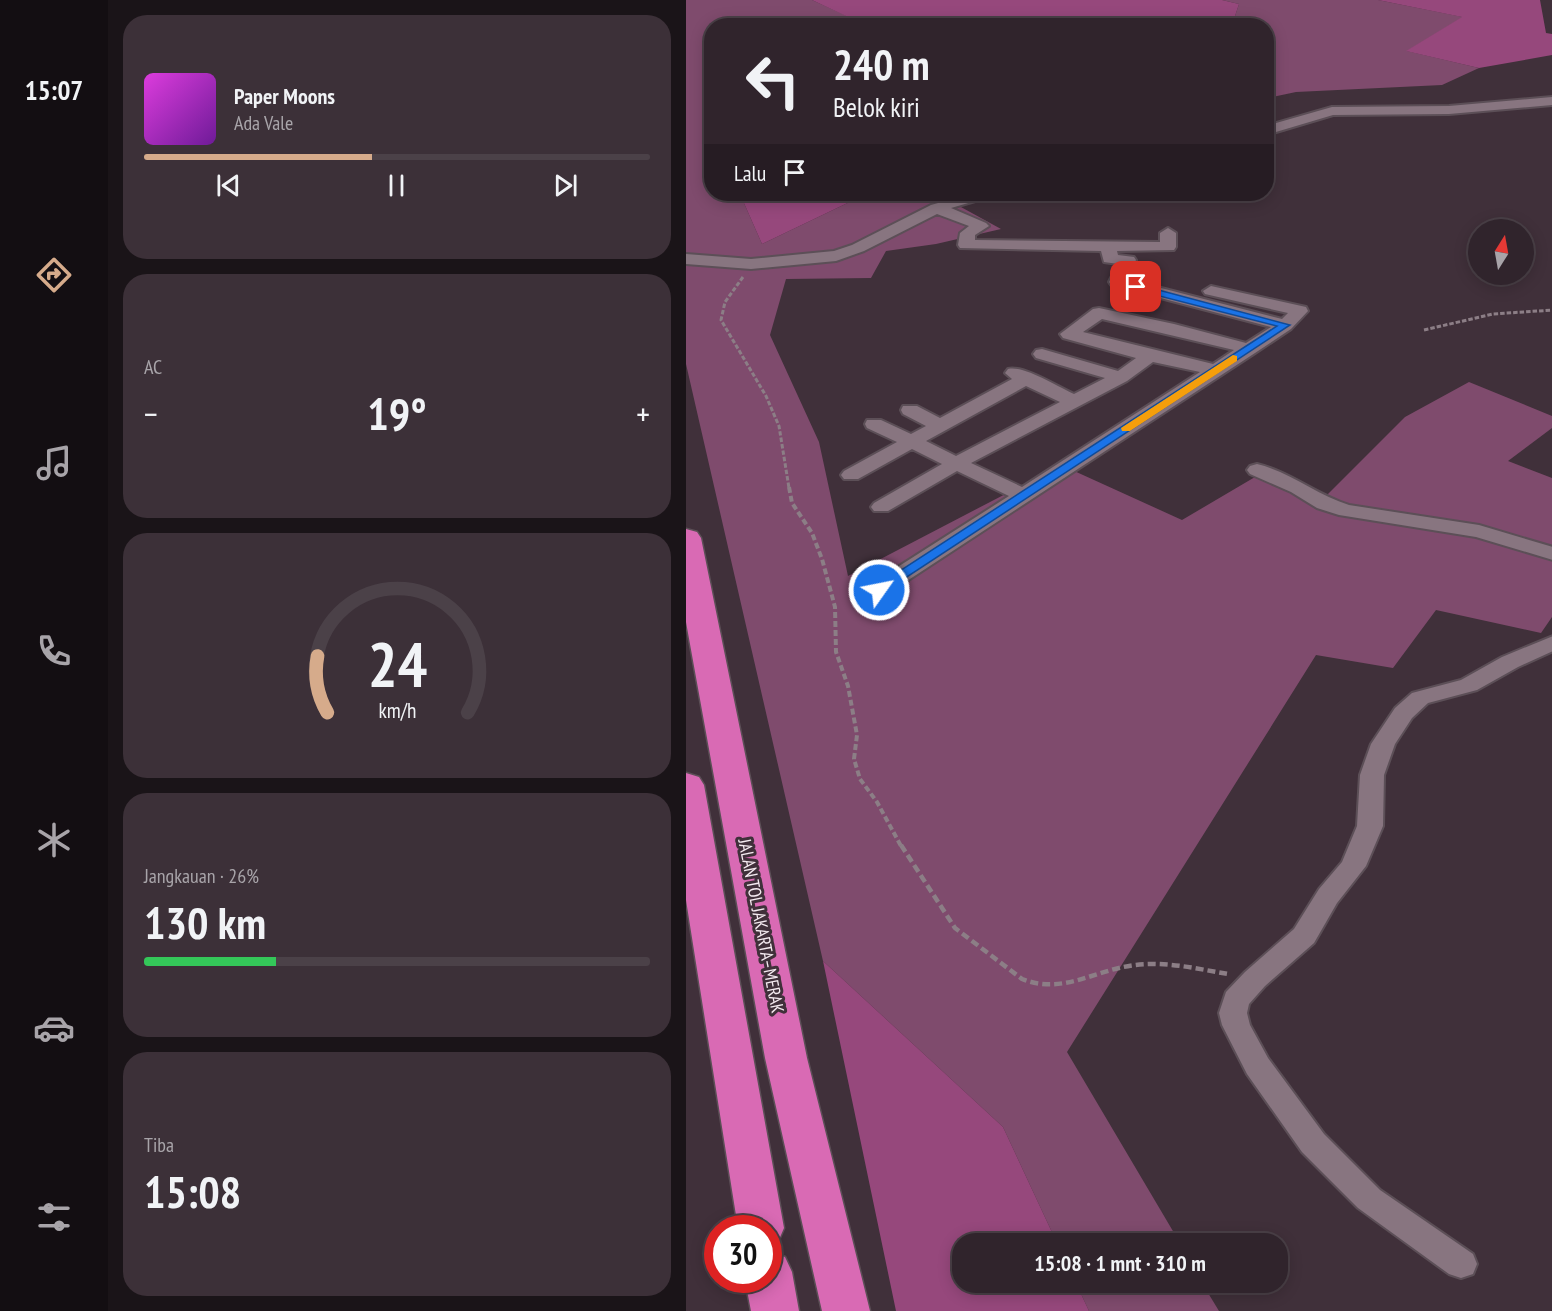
<!DOCTYPE html>
<html lang="id">
<meta charset="utf-8">
<style>
:root{--surface:#30242c;--page:#3c3038;--text:#f1f3f6;--muted:#a8a4a9;--line:#4b4148;--accent:#d6ab8b}
body{margin:0;font-family:"PT Sans Narrow",sans-serif;background:var(--page);color:var(--text);height:100vh;display:flex;flex-direction:column;font-size:22px;white-space:nowrap}
*{box-sizing:border-box;margin:0}
p{font-size:20px;color:var(--muted)}
.icon{flex:none;width:33px;height:33px;fill:none;stroke:currentColor;stroke-width:2;stroke-linecap:round;stroke-linejoin:round}
.map{position:relative;flex:1;overflow:hidden}
.details{display:flex;flex-direction:column;gap:15px;padding:15px;background:#1a1418;width:578px}
.details>*{flex:none}
.top-card{position:absolute;left:18px;top:18px;width:570px;height:183px;border-radius:24px;box-shadow:0 3px 15px #0003,0 0 0 2px var(--line);background:#30242c;color:var(--text);overflow:hidden}
.needle{width:39px;rotate:11deg}
.controls{position:absolute;left:782px;top:219px;display:grid;gap:12px}
.controls a{display:grid;place-items:center;width:66px;height:66px;border-radius:50%;background:var(--surface);box-shadow:0 3px 15px #0003,0 0 0 2px var(--line);font-size:30px}
.speed{position:absolute;left:18px;top:1215px;display:flex;gap:12px;font-size:30px;font-weight:700;text-align:center}
.speed>*{display:grid;place-content:center;width:78px;height:78px;border-radius:50%;background:var(--surface);box-shadow:0 3px 15px #0003,0 0 0 2px var(--line);line-height:1}
.speed .limit{border:9px solid #d22;background:#fff;color:#111}
.pin{position:absolute;display:grid;place-items:center;width:51px;height:51px;color:#fff;margin:-26px;border-radius:12px;box-shadow:0 3px 9px #0006}
.me{position:absolute;width:66px;margin:-33px;rotate:57deg;stroke-linejoin:round;filter:drop-shadow(0 0 4px #0008)}
.turn{display:flex;align-items:center;gap:21px;height:126px;padding:0 30px;font-size:27px}
.turn .icon{width:78px;height:78px;stroke-width:2.5}
.turn b{display:block;font-size:42px;line-height:51px}
.then{display:flex;align-items:center;height:57px;padding:0 30px;background:#0003;gap:12px;font-size:22px}
.big{font-size:45px;font-weight:600;line-height:1.1}
.details .tile{flex:1;display:flex;flex-direction:column;justify-content:center;gap:9px;min-width:0;padding:0 21px;border-radius:24px;background:var(--page)}
.details .dial{align-items:center;gap:0}
.dial svg{height:156px;overflow:visible;fill:none;stroke:var(--line);stroke-width:7;stroke-linecap:round;text-anchor:middle}
.dial text{fill:var(--text);stroke:none}
.song{display:flex;align-items:center;gap:18px}
.cover{width:72px;height:72px;border-radius:9px;background:linear-gradient(135deg,hsl(300 70% 55%),hsl(280 70% 35%))}
.played{height:6px;border-radius:3px;background:linear-gradient(90deg,var(--accent) 45%,var(--line) 45%)}
.keys{display:flex;justify-content:space-around;direction:ltr}
.heat{display:flex;justify-content:space-between;align-items:center;font-size:33px;direction:ltr}
.charge{height:9px;border-radius:4px;background:linear-gradient(90deg,#34c759 26%,var(--line) 0)}
.trip{position:absolute;left:266px;top:1233px;width:336px;height:60px;border-radius:24px;background:var(--surface);box-shadow:0 3px 15px #0003,0 0 0 2px var(--line);font-weight:600;line-height:60px;text-align:center}
main{display:flex;flex:1;min-height:0}
.dock{display:flex;flex-direction:column;width:108px;justify-content:space-around;align-items:center;background:#130e12;color:var(--muted)}
.dock .icon{width:42px;height:42px}
.dock .on{color:var(--accent)}
.dock b{font-size:27px;color:var(--text)}
.map>svg:first-child{display:block}
.green{fill:#7f4b6d}
.forest{fill:#96487c}
.lines{fill:none;stroke-linecap:round;stroke-linejoin:round}
.street-casing{stroke:#5c4f57;stroke-width:4}
.highway-casing{stroke:#5c4f57;stroke-width:3}
.path-far2{stroke:#8c7e86;stroke-width:3;stroke-dasharray:4.5 2;stroke-linecap:butt}
.path-far1{stroke:#8c7e86;stroke-width:4;stroke-dasharray:6 3;stroke-linecap:butt}
.path{stroke:#8c7e86;stroke-width:4.5;stroke-dasharray:8 4;stroke-linecap:butt}
.street{fill:#887580;fill-rule:evenodd}
.highway{fill:#d96ab4;fill-rule:evenodd}
.route{fill:#1a73e8;stroke:#114b97;stroke-width:1.5}
.slow{fill:#f59e0b}
.labels{text-anchor:middle;stroke-width:6;stroke-linejoin:round;paint-order:stroke}
.street-label{font-size:18px;fill:#f5ebf1;stroke:#40303a}
</style>
<main>
<nav class="dock">
<b>15:07</b>
<svg class="icon on" aria-label="directions" viewBox="0 0 24 24"><path d="M12 3l9 9-9 9-9-9zM9 14v-3h6M13 9l2 2-2 2"/></svg>
<svg class="icon" aria-label="music" viewBox="0 0 24 24"><path d="M9 18V5l10-2v13"/><circle cx="6" cy="18" r="3"/><circle cx="16" cy="16" r="3"/></svg>
<svg class="icon" aria-label="phone" viewBox="0 0 24 24"><path d="M5 4h4l2 5-3 2q2 4 5 5l2-3 5 2v4C11 20 4 13 5 4z"/></svg>
<svg class="icon" aria-label="climate" viewBox="0 0 24 24"><path d="M12 3v18M4 7l16 10M4 17L20 7"/></svg>
<svg class="icon" aria-label="car" viewBox="0 0 24 24"><path d="M5 17H2v-5l4-1 3-4h7l3 4 3 1v5h-3M9 17h6M6 11h13"/><circle cx="7" cy="17" r="2"/><circle cx="17" cy="17" r="2"/></svg>
<svg class="icon" aria-label="filters" viewBox="0 0 24 24"><path d="M4 7h16M4 17h16"/><circle cx="9" cy="7" r="2"/><circle cx="15" cy="17" r="2"/></svg>
</nav>
<section class="details">
<div class="tile">
<div class="song"><i class="cover"></i><div><b>Paper Moons</b><p>Ada Vale</p></div></div>
<div class="played"></div>
<div class="keys"><svg class="icon" aria-label="previous" viewBox="0 0 24 24"><path d="M18 5L8 12l10 7zM5 5v14"/></svg><svg class="icon" aria-label="pause" viewBox="0 0 24 24"><path d="M8 5v14M16 5v14"/></svg><svg class="icon" aria-label="next" viewBox="0 0 24 24"><path d="M6 5l10 7-10 7zM19 5v14"/></svg></div>
</div>
<div class="tile"><p>AC</p>
<div class="heat"><a>−</a><b class="big">19°</b><a>+</a></div>
</div>
<div class="tile dial"><svg viewBox="0 0 100 80">
<path d="M14 69A42 42 0 1 1 86 69"/>
<path d="M14 69A42 42 0 0 1 9 40" stroke="#d6ab8b"/>
<text x="50" y="56" font-size="32" font-weight="700">24</text>
<text x="50" y="72" font-size="11">km/h</text>
</svg></div>
<div class="tile"><p>Jangkauan · 26%</p><b class="big">130 km</b><div class="charge"></div></div>
<div class="tile"><p>Tiba</p><b class="big">15:08</b></div>
</section>
<div class="map">
<svg width="867" height="1311" viewBox="0 0 867 1311">
<rect width="100%" height="100%" fill="#40303a"/>
<path class="green" d="M0,0H126L161,16L141,25L26,26V194H54L76,244L174,197L186,194H289L264,201L315,229L250,244L200,251L185,278L100,279L84,335L133,442L162,576L375,465L496,520L569,477L636,500L719,417L783,382L866,416V428L822,461L866,478V617L855,633L750,610L707,668L630,655L381,1052L494,1243H371L317,1127L137,961L0,364Z
M536,0H692L777,17L721,51L793,68L756,85L610,92L581,98L580,26L546,25L553,4Z
M390,1283H516L533,1311H403Z"/>
<path class="forest" d="M126,0H536L553,4L546,25L141,26L160,16Z
M692,0H854L860,33L866,34V55L793,68L720,51L776,17Z
M54,194H186L174,197L76,244Z
M137,961L317,1127L371,1243L276,1244V1282L390,1283L403,1311H210Z"/>
<g class="lines">
<g class="street-casing">
<path id="street" d="M867,97V105L763,114L647,115L580,135V126L646,107L763,106Z
M284,194H305L303,197L265,208L300,223L303,226L289,235V240L474,242V233L482,228L490,233V247L488,250L431,251L432,255L448,257L450,260L440,279L596,319L602,313L519,294L517,291L525,286L620,307L622,311L605,329L569,353L201,594L193,595L185,594L182,589L185,584L323,496L271,471L202,511H188L185,507L188,503L256,464L226,449L172,479H158L155,475L158,471L211,442L181,428L179,424L181,420H195L225,434L240,426L217,414L215,410L217,406H231L254,418L326,379L319,373L322,369C338,365 372,387 388,394L419,378L350,358L347,354L350,350L356,349L432,371L450,358L377,338L374,334L407,309L413,308L488,324L560,343L585,327L425,285L423,282L432,264L418,262L415,251L274,248L272,245L274,233L283,226L251,214L178,251L150,261L65,269L0,264V254L65,259L148,251L166,245L245,205ZM416,319L548,350L527,364L397,332ZM467,362L514,372L336,487L285,463L441,381ZM340,386L374,402L270,456L240,441Z
M571,464C604,472 631,495 663,505L793,525L867,547V560L790,537L653,515L631,508L605,492L564,474L561,470L564,466Z
M867,636V651L832,667L791,690L742,703L726,718L709,744L698,775L697,826L680,866L651,903L628,943L579,986L563,1004L561,1013L564,1025L582,1058L638,1134L694,1190L787,1254L791,1264L787,1274L775,1278L763,1274L672,1208L616,1152L561,1074L536,1025L533,1013L540,992L559,972L608,929L633,889L656,862L671,826L674,775L685,744L709,708L726,693L775,680L816,657Z"/>
</g>
<g class="highway-casing">
<path id="highway" d="M0,529L11,532L15,538L121,1058L184,1311H136L79,1058L0,622Z
M0,773L13,777L18,785L98,1228L92,1242L82,1245V1228H52L0,900Z
M82,1251L99,1257L106,1272L113,1311H65L59,1280H82Z"/>
</g>
<path class="path-far2" d="M57,277L39,302L35,320L80,396L93,426L103,488
M738,330L807,314L867,310"/>
<path class="path-far1" d="M103,487L106,503L126,533L136,559L149,607L150,652L162,686L171,735L168,759L174,779L191,802L215,846"/>
<path class="path" d="M215,845L269,928L336,979C377,995 408,970 449,965C480,961 512,969 542,974"/>
<use href="#street" class="street"/>
<use href="#highway" class="highway"/>
</g>
<path class="route" d="M450,284L604,325L198,592H189L187,590L189,587L591,326L446,289V285Z"/>
<path class="slow" d="M547,355L551,356V361L444,431H436L435,428Z"/>
<g class="labels">
<g class="street-label">
<text transform="translate(75 926) rotate(79)" y="6">JALAN TOL JAKARTA–MERAK</text>
</g>
</g>
</svg>
<div class="controls">
<a><svg class="needle" viewBox="-14 -14 28 28"><path d="M0-13l5 13h-10z" fill="#e53935"/><path d="M0 13l5-13h-10z" fill="#a8a4a9"/></svg></a>
</div>
<div class="speed"><div class="limit">30</div></div>
<div class="pin" style="left:450px;top:287px;background:#d93025"><svg class="icon" aria-label="arrive" viewBox="0 0 24 24"><path d="M6 21V4h12l-3 4 3 4H6"/></svg></div>
<svg class="me" style="left:193px;top:590px" viewBox="-20 -20 40 40"><circle r="17" fill="#1a73e8" stroke="#fff" stroke-width="3"/><path d="M0-11L8 9 0 5-8 9z" fill="#fff"/></svg>
<div class="trip">15:08 · 1 mnt · 310 m</div>
<div class="top-card">
<div class="turn"><svg class="icon" aria-label="left" viewBox="0 0 24 24"><path d="M17 20v-9H6M10 6l-5 5 5 5"/></svg><div><b>240 m</b>Belok kiri</div></div>
<div class="then">Lalu<svg class="icon" aria-label="arrive" viewBox="0 0 24 24"><path d="M6 21V4h12l-3 4 3 4H6"/></svg></div>
</div>
</div>
</main>
